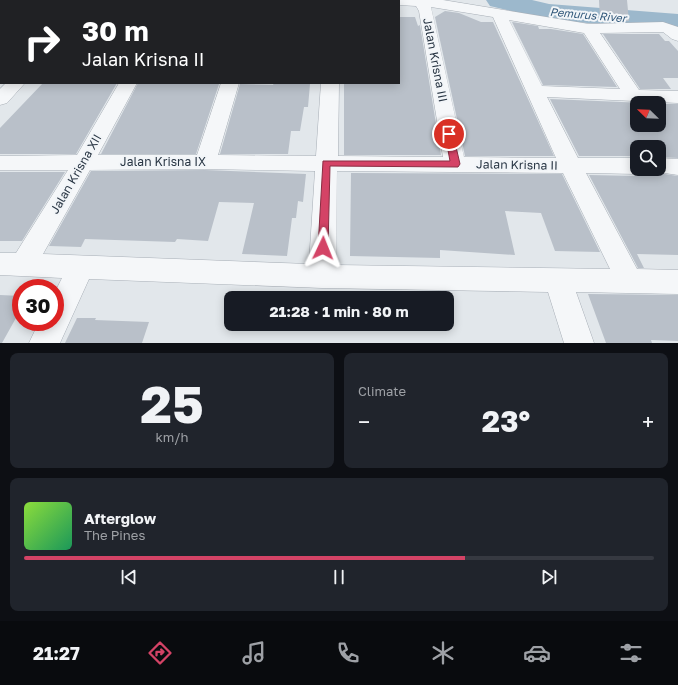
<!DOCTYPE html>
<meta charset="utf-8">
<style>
:root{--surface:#171b24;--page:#20242c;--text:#f1f3f6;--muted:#9ea1a6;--line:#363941;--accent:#d44366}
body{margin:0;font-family:"Golos Text",sans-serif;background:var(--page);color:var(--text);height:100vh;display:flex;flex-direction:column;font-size:15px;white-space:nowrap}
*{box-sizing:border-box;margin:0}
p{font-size:13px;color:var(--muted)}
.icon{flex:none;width:22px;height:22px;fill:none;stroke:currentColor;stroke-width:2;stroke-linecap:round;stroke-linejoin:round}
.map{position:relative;height:343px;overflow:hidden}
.panel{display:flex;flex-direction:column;gap:10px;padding:10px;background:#0d0f14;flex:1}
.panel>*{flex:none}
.banner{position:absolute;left:0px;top:0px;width:400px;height:84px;box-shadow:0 2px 10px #0003;background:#202124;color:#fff;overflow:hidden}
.needle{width:26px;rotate:293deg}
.fabs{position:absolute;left:630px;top:96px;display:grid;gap:8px}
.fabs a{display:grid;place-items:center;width:36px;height:36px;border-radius:8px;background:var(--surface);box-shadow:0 2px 10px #0003;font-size:20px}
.speed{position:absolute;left:12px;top:279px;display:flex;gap:8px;font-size:20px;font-weight:700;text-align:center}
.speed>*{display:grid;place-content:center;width:52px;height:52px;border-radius:50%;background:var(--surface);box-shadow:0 2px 10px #0003;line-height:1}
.speed .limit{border:6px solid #d22;background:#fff;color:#111}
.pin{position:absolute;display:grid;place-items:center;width:34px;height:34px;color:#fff;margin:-17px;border:2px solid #fff;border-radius:50%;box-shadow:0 1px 4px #0007}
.me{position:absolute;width:44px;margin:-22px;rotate:2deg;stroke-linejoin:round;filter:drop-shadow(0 0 3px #0008)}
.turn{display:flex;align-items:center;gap:14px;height:84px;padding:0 16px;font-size:18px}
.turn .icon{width:52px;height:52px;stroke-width:2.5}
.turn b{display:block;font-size:28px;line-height:34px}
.big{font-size:30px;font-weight:700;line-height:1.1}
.panel .widget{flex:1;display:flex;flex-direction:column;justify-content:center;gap:6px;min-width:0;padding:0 14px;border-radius:8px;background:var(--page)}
.panel .dial{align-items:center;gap:0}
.dial b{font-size:52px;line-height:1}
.song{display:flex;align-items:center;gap:12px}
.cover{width:48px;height:48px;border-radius:6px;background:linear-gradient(135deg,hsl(90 70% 55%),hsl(150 70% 35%))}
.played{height:4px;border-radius:2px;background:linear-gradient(90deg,var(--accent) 70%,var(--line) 70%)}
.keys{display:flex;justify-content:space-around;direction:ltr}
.heat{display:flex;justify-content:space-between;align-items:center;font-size:22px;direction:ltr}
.panel .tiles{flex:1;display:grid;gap:10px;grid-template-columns:1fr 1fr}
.widget:last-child{grid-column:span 2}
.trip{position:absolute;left:224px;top:291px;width:230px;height:40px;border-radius:8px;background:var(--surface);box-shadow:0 2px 10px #0003;font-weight:700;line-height:40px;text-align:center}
.menu{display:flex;height:64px;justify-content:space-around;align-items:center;background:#090b0e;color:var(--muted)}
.menu .icon{width:28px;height:28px}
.menu .on{color:var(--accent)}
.menu b{font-size:18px;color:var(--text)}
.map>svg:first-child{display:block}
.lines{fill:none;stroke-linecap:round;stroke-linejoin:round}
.river{fill:#9cb8cc;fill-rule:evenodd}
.building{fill:#b9c0c9}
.street-casing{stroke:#a7aeb6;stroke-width:1}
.street{fill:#f5f7f9;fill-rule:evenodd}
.route{fill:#d44366;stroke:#8a2c42}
.labels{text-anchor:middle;stroke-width:4;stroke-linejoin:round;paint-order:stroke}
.far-water-label{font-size:11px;font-style:italic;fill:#31587a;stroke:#f2f5f8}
.street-label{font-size:12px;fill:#293644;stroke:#f2f5f8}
</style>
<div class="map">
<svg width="678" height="343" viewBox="0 0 678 343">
<rect width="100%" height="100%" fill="#e2e7eb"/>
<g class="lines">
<path class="river" d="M486,0H532L549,4L678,14V30L549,20L490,6Z"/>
</g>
<path class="building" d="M599,0H627L629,21L600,22Z
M445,11L459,13L481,22H493L554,156H465L435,17Z
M399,17H415L418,26L420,25L441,155H344V84L399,83Z
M512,22L538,26L539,29H551L583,34L617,87L543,85Z
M603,34H659L665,41H669L678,51V78H663L671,89H640Z
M43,83H117L76,154H0V128Z
M138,83L219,84L196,154H101Z
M274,83L310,84L308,107H304L300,131H291L288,154H220L240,84L273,85Z
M550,99L645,103H637V125H659V104H678V158L659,157V147H637V156H579Z
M647,169L651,172L678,176V255L637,254L644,268H638L589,175L637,176L646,172Z
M205,170L306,174L303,202L298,201L296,218H292L287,256L242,254L254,203L219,202L208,241L177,239L175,242L85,239L81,247L49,246L91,171Z
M0,172H65L22,241H0Z
M351,173L562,174L600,252L555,251L541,213L505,211L515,255L440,250V258L350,256Z
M588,294L678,295V341L651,340L652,343H606Z
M0,295L21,296V309L2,343H0Z
M77,318H96L95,320L149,322L142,343H65Z"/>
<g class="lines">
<g class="street-casing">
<path id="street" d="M158,0H172V1H158Z
M325,0H339V1H325Z
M387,0H443L589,24L663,22L678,27V41L672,39L663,32L600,33L639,90L678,91V103L547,97L578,158H637V169H646L645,171L637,174L586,173L637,269L678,270V294L576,292L594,343H564L548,292L322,288L89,279L60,343H29L39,322H55V292L62,278L0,275V253H16L68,170H0V156L77,155L119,83H137L98,155H197L221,83H239L218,155L316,156L321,83H339L338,156L443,157L419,11L416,6L399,5V1ZM431,7L493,17L556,158L464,157ZM509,20L584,33L620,89L542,86ZM205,169L315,171L309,264L43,254L90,170ZM337,171L563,173L610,269L336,265Z
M6,83H25L7,103L0,105V89Z
M659,158L678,159V175L651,171L650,169H659Z"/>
</g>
<use href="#street" class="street"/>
</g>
<path class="route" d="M449,131L453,134L460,164L458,167L330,166L328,248L323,252L319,251L318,248L323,161H450L445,134Z"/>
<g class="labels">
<g class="far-water-label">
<text transform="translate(588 15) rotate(5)" y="4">Pemurus River</text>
</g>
<g class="street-label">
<text transform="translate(435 60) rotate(79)" y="4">Jalan Krisna III</text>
<text x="163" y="166">Jalan Krisna IX</text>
<text transform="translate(517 165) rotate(1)" y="4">Jalan Krisna II</text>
<text transform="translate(76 174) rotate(-60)" y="4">Jalan Krisna XII</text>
</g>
</g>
</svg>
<div class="fabs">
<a><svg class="needle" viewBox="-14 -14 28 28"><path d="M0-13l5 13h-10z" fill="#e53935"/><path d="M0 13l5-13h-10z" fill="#9ea1a6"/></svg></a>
<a><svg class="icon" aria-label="search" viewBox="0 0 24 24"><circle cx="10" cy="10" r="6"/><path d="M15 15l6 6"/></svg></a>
</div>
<div class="speed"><div class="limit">30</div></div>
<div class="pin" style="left:449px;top:134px;background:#d93025"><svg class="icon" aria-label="arrive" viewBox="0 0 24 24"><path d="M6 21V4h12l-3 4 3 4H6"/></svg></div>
<svg class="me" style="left:323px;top:248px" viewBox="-20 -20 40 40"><path d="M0-17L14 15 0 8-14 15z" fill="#d44366" stroke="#fff" stroke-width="4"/></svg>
<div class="trip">21:28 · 1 min · 80 m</div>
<div class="banner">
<div class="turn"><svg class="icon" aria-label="right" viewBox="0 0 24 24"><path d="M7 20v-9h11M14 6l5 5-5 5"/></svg><div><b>30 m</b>Jalan Krisna II</div></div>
</div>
</div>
<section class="panel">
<div class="tiles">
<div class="widget dial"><b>25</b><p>km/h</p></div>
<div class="widget"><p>Climate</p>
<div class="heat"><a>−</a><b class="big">23°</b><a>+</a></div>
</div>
<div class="widget">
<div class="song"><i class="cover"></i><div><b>Afterglow</b><p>The Pines</p></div></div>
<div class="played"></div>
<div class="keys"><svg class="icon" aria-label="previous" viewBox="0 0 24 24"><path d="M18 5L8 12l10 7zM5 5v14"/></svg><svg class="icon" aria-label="pause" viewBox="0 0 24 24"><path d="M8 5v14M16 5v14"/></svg><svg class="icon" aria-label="next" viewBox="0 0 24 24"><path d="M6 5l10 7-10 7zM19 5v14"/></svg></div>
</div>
</div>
</section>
<nav class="menu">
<b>21:27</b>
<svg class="icon on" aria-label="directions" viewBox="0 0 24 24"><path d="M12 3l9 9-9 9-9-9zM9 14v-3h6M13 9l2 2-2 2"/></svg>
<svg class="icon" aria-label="music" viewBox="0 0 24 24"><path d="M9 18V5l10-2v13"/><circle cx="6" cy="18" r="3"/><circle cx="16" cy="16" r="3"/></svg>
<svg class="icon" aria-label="phone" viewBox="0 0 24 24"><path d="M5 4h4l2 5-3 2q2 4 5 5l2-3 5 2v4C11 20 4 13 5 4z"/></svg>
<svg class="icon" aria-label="climate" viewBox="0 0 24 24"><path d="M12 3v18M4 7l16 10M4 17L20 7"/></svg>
<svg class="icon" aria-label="car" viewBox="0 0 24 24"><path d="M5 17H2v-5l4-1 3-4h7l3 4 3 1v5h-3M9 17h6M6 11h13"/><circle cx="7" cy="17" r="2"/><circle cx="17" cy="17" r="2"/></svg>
<svg class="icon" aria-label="filters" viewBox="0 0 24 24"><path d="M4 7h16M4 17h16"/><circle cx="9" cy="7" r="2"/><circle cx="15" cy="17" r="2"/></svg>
</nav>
